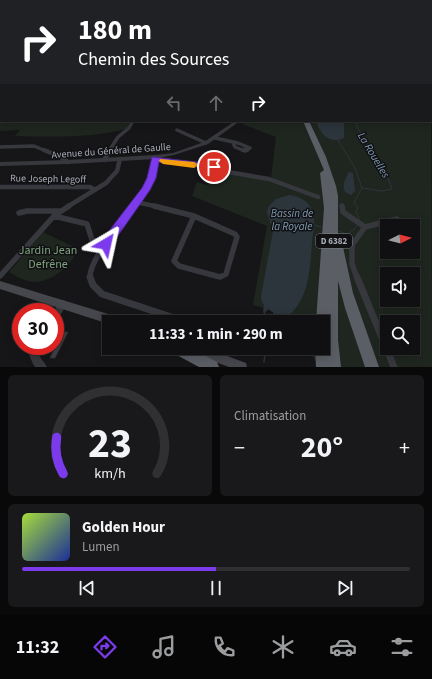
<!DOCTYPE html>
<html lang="fr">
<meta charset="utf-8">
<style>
:root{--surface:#101012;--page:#19191b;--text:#f1f3f6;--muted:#9c9d9f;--line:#303032;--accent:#7c3aed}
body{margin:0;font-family:"Source Sans 3",sans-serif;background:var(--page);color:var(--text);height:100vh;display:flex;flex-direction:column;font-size:15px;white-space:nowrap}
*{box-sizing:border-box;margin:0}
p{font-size:13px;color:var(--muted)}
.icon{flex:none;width:22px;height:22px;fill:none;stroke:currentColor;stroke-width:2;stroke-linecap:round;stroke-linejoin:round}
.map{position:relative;height:367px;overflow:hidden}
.details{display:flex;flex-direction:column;gap:8px;padding:8px;background:#09090a;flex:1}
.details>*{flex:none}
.banner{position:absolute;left:0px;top:0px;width:432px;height:122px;box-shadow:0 2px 10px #0003,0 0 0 1px var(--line);background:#202124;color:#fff;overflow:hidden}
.needle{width:26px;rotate:84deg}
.controls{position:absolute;left:380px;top:219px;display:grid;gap:8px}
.controls a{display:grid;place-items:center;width:40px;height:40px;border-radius:0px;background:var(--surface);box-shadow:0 2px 10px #0003,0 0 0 1px var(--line);font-size:20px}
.speed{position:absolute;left:12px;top:303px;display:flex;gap:8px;font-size:20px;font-weight:700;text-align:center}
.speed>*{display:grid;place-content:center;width:52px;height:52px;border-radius:50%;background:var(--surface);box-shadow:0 2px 10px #0003,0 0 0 1px var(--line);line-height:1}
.speed .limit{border:6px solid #d22;background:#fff;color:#111}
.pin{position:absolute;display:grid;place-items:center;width:34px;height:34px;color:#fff;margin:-17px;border:2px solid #fff;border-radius:50%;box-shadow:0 1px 4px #0007}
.me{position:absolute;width:44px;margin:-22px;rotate:36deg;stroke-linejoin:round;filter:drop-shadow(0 0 3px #0008)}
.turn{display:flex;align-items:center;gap:14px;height:84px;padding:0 12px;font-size:18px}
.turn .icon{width:52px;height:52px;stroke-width:2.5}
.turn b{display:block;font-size:28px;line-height:34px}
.lanes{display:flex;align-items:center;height:38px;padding:0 12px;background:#0003;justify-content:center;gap:20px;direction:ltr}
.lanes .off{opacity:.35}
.big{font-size:30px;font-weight:700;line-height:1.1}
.details .widget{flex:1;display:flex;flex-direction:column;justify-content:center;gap:6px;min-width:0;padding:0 14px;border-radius:6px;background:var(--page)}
.details .dial{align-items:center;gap:0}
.dial svg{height:104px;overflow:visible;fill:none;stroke:var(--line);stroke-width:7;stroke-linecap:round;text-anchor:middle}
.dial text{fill:var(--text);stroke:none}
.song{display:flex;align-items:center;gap:12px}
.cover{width:48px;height:48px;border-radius:6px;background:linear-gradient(135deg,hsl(80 70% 55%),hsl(230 70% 35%))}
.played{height:4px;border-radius:2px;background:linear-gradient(90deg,var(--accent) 50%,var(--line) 50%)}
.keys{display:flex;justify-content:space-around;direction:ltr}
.heat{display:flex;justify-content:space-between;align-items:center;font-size:22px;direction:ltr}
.details .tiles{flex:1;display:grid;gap:8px;grid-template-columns:1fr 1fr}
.widget:last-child{grid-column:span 2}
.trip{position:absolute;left:102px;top:315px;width:228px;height:40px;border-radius:0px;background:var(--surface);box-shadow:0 2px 10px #0003,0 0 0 1px var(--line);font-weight:700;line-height:40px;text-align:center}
.tab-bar{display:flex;height:64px;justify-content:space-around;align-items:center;background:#060607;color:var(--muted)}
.tab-bar .icon{width:28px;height:28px}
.tab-bar .on{color:var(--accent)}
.tab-bar b{font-size:18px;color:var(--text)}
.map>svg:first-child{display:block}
.green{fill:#1e261f;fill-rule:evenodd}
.water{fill:#2c353c}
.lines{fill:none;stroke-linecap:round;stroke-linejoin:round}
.stream-far1{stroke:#2c353c;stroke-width:1}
.stream{stroke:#2c353c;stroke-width:1.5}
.building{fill:#404145;stroke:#303034}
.minor-far3{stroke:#37383d;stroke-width:3.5}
.minor-far2{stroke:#37383d;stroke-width:4.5}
.minor-far1{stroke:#37383d;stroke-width:5.5}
.minor{stroke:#37383d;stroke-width:7}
.tertiary{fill:#37383d;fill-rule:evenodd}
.secondary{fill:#45474d;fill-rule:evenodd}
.trunk{fill:#5b5e65;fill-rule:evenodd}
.route{fill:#7c3aed;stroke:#51269a}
.slow{fill:#f59e0b}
.labels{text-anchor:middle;stroke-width:3;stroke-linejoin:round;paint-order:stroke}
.shield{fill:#111113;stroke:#7b7e86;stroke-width:1}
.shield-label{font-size:9px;font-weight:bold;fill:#a8adb8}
.street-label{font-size:10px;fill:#a8adb8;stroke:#111113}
.water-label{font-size:11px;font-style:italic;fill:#7f9bb3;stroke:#111113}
.near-park-label{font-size:12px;fill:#7fa381;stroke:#111113}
</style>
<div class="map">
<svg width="432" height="367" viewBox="0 0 432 367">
<rect width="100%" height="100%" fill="#161618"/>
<path class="green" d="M0,70L1,121H134L130,128C93,138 53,137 15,136L20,130L0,131Z
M431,70L432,367H319L307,348H323V322H292L288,315L253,305L267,226L192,196L197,182L207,185L221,171L271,179L276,137L242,124L246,121H431ZM387,226H413V252H387ZM387,274H413V300H387ZM387,322H413V348H387Z
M43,232L74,247L76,252C71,266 51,282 35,282C26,282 16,276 9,272Z"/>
<path class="water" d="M316,121H344V138C330,145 320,134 316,121Z
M349,172L353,173L355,191L351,195L345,192C342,184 345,179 349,172Z
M289,195C299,196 308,201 312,210C316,220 313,232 312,243C310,269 309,300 287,317L277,315L268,309L265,313L263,311L264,304L262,303L261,296L273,231L267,212L269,206L276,199Z"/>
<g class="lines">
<path class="stream-far1" d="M355,121C364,146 385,164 392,189L382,191L362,188L354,202L358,208L356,212L360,221
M338,140L355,168L362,188
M314,225L321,227
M339,231L348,235L358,225"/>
<path class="stream" d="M264,312L268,322
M271,322L274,313
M264,362L266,348"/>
</g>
<path class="building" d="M62,332H68L55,358H50Z"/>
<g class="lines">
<path class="minor-far3" d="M177,130L206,143
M215,138L238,143L250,148L245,151L235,147L233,143
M0,147L34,146L46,151
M109,151L118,137L129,128L133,121"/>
<path class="minor-far2" d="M44,150L61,157L68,162
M243,150H247
M155,159L208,166L222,171L269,179L318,197
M104,160L110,150
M0,187H90L95,190
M136,202L159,207
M67,207L106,183L117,171L120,159
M133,207C148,187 151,182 155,157"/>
<path class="minor-far1" d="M154,206L194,216
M342,206L343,212L365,227
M19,213L27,211H61
M54,216L87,224L92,240L106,244
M194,216L235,234L237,237L226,274L220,277L179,266L174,261Z
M0,276L54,216L69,206
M90,278C89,259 122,223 134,206
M357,278L352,264V245L365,227L397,219"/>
<path class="minor" d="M90,277L93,285L102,294L186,322
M357,277L394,367"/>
<path class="tertiary" d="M235,121H240L208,144L174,155L155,159L68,164L0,166V162L68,160L155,155L173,153L204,142Z
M63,300L66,301L67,304L58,319L55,320V312H53L60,301Z
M31,346H41L38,352C40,359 44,361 47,367H35L33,364L28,352Z"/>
<path class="secondary" d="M0,281L118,317L121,319L123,322H109V324L0,289Z
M188,348H206L246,363L247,367H229L189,352Z"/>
<path class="trunk" d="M303,121H309L326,157L336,186L338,196V243L342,244L343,247L353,293L379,367H365L345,308L338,281V340L341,367H316L315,348H323V342L326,343V327L323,328V322H316L324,208L320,173L324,170Z
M171,348H191L217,362L219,367H199L173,353Z"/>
</g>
<linearGradient id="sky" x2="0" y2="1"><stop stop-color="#0c0c0d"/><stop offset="0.58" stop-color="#363c48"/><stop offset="1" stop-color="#363c48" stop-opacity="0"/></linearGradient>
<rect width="432" height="121" fill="url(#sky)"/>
<path class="route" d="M152,157L214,164L218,167L214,169L159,162L156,178L150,190L110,247L106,248L102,247L100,244L102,240L142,188L147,178Z"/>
<path class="slow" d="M160,159L194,162L199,165L194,168L163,164L159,161Z"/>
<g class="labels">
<rect class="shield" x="316" y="234" width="36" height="14" rx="3"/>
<g class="shield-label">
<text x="334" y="244">D 6382</text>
</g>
<g class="street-label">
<text transform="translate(111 150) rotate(-4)" y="4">Avenue du Général de Gaulle</text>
<text transform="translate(48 178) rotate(1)" y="4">Rue Joseph Legoff</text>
</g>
<g class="water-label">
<text transform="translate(374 155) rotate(59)" y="4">La Rouelles</text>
<text x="292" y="217">Bassin de<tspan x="292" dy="13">la Royale</tspan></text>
</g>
<g class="near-park-label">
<text x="48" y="254">Jardin Jean<tspan x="48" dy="14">Defrêne</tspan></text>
</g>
</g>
</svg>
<div class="controls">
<a><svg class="needle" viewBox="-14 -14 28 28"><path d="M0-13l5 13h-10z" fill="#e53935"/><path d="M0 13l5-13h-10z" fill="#9c9d9f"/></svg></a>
<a><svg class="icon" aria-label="sound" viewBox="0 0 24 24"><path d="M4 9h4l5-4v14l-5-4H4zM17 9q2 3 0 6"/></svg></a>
<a><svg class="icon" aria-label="search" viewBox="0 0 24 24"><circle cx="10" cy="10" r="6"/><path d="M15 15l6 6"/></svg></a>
</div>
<div class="speed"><div class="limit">30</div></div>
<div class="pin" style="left:214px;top:167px;background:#d93025"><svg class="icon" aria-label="arrive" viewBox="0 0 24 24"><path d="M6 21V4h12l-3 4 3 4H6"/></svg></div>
<svg class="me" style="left:106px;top:244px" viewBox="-20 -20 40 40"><path d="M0-17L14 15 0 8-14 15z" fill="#7c3aed" stroke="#fff" stroke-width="4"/></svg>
<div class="trip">11:33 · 1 min · 290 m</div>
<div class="banner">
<div class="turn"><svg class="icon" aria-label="right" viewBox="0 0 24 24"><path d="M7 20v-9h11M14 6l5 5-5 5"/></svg><div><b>180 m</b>Chemin des Sources</div></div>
<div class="lanes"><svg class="icon off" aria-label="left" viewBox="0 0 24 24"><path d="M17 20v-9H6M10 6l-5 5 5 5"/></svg><svg class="icon off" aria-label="ahead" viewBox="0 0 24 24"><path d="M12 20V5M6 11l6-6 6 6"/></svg><svg class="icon" aria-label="right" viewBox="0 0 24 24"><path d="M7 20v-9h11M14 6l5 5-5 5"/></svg></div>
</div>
</div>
<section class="details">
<div class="tiles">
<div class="widget dial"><svg viewBox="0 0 100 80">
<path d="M14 69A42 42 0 1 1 86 69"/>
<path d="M14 69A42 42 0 0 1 9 41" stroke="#7c3aed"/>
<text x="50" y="56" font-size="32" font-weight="700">23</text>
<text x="50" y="72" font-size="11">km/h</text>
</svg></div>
<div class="widget"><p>Climatisation</p>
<div class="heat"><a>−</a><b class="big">20°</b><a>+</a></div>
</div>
<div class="widget">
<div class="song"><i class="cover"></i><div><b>Golden Hour</b><p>Lumen</p></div></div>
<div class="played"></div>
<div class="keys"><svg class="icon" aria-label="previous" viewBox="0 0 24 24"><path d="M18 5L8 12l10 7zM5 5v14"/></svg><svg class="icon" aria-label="pause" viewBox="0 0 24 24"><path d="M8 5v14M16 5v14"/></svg><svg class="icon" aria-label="next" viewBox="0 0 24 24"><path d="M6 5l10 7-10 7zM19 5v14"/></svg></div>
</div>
</div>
</section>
<nav class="tab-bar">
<b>11:32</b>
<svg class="icon on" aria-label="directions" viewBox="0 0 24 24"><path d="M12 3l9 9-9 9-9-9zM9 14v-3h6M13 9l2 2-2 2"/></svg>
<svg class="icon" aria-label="music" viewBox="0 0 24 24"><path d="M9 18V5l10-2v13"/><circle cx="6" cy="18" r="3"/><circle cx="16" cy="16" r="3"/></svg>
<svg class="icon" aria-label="phone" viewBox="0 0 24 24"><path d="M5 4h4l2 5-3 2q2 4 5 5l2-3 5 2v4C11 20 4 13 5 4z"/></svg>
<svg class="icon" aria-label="climate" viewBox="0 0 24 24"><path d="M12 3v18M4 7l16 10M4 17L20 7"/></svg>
<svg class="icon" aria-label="car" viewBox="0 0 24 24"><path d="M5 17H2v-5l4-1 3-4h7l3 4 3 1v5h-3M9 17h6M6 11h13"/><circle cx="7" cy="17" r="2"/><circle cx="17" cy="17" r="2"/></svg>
<svg class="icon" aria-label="filters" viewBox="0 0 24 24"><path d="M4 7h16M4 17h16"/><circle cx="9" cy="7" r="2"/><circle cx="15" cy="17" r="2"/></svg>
</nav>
